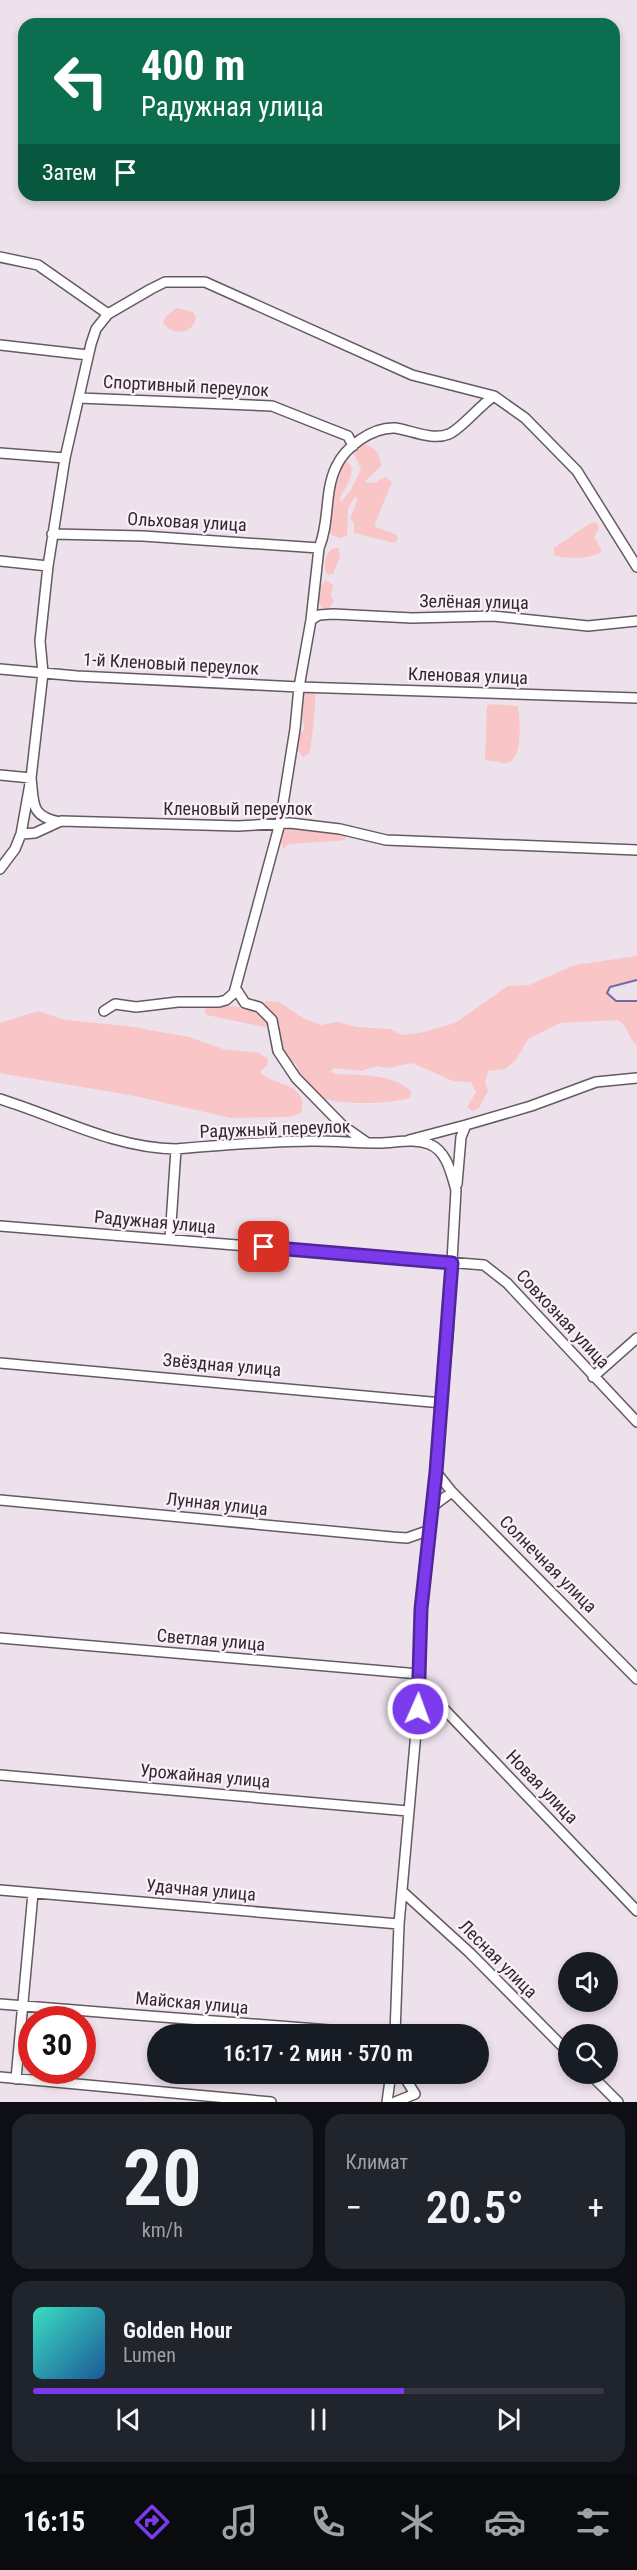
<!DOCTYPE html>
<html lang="ru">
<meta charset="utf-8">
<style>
:root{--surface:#171b24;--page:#20242c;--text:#f1f3f6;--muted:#9ea1a6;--line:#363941;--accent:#7c3aed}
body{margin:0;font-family:"Roboto Condensed",sans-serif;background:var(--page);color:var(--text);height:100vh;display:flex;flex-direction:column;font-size:22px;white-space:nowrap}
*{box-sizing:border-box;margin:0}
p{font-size:20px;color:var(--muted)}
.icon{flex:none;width:33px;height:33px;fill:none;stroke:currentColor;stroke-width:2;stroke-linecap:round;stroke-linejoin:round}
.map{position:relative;height:2102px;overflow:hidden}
.details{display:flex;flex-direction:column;gap:12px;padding:12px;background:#0d0f14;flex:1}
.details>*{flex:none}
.banner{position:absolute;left:18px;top:18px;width:602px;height:183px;border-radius:18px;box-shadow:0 3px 9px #0003;background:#0b6e4f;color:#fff;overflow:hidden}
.fabs{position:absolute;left:558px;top:1952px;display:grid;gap:12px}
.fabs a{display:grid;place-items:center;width:60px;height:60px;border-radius:50%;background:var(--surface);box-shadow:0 3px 9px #0003;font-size:30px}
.speed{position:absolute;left:18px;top:2006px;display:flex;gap:12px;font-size:30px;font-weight:700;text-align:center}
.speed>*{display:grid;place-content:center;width:78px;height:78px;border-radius:50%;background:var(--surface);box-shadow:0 3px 9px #0003;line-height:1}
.speed .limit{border:9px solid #d22;background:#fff;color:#111}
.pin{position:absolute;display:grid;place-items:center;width:51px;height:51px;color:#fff;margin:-26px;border-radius:12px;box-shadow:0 3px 9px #0006}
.me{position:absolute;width:66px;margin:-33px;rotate:2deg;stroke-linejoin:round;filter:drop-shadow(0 0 4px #0008)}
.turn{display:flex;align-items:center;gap:21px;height:126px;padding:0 24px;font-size:27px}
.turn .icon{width:78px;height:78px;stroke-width:2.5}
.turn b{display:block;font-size:42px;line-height:51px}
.then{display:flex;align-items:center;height:57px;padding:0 24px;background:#0003;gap:12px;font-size:22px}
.big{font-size:45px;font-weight:600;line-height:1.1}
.details .widget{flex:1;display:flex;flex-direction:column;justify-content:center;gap:9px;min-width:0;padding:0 21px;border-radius:18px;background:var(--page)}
.details .dial{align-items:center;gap:0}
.dial b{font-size:78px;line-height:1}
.song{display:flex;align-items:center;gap:18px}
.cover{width:72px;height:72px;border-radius:9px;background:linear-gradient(135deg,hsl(170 70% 55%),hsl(210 70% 35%))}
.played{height:6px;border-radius:3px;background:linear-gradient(90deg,var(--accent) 65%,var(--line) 65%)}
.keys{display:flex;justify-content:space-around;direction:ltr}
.heat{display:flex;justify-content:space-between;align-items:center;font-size:33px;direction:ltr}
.details .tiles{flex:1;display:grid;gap:12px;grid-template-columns:1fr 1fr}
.widget:last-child{grid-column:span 2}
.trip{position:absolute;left:147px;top:2024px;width:342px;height:60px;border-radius:30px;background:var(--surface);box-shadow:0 3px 9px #0003;font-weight:600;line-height:60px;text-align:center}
.dock{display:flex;height:96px;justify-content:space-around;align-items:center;background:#090b0e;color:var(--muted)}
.dock .icon{width:42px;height:42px}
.dock .on{color:var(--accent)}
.dock b{font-size:27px;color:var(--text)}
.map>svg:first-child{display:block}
.green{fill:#f9c5c6}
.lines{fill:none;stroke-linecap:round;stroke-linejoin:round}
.stream{stroke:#6d6aa3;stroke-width:2}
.minor-casing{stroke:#645a62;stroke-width:12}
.minor{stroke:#fff;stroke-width:9}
.route-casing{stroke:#51269a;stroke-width:15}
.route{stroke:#7c3aed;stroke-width:10}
.labels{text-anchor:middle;stroke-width:4.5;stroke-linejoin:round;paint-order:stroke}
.street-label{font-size:18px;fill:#2f2a2e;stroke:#fbeff9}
</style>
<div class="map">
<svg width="637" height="2102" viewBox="0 0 637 2102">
<rect width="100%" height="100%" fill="#ede1eb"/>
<path class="green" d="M177,308L193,312L196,317C193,335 173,336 163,323L166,316Z
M362,443C374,447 381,453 381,466L364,482L374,483L385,477L392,482L375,523L376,527L397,535L398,539L395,543L354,533V523L350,518L358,498L355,497L348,508L347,536L339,538L328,533L337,475L344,460C361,468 345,487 340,498L341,502L351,490L361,469L353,452L356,447Z
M592,522L597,523L599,528L594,537L602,551C593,559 566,560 554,555V548Z
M334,548H339L340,557L333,574H327C323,565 325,552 334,548Z
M326,580L333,585L331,596L334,602L328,609L325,610C315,603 317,587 326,580Z
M312,690L315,693C316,702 312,747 309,753L303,757L296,748L299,734L305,729C301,719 300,703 304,692Z
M491,704L518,706C520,722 525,770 499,762C493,761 490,762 485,759L487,706Z
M288,826L329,833H345L347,836L344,840L336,841L288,844L284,849L280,839L281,829Z
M637,956V980L610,987L607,993L616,1001H637V1045C627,1038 629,1026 618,1020L560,1023L528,1039L516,1060L505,1069L488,1071L485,1083L488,1091L479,1108L472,1111L467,1107L476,1092L471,1082L453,1081L412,1063L388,1068L377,1066L361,1071L334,1068L331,1071L334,1074C357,1075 396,1073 412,1093L409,1098C393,1104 333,1106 320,1096C313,1091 305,1084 300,1076C298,1072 298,1067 295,1063L288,1061L285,1057L263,1006L266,1001L279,1002L303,1018L321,1025L338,1022L356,1027L390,1029L402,1035L424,1032L455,1023L508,986L529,985L575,965Z
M209,1005C231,1006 255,1004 269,1024L265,1027L207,1015L204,1010Z
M38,1011L65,1020L127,1026L189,1037L223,1049L259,1053L268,1059L267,1065L260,1072C271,1086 310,1082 301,1113L288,1117L231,1118L135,1096L0,1073V1023Z"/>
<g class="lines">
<path class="stream" d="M637,980L610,987L607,993L616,1001H637"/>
<g class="minor-casing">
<path id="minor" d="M0,257L38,265L108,314
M0,345L88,355
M79,398L272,406L348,436L353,446
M0,453L65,458
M52,534L143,536L319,548
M0,561L48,566
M311,620L319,615L333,614L412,618L493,616L588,626L637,621
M0,669L77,676L299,687L637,698
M0,775L31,778C34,803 30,816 59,822
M21,834L35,833L61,821L238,826L290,823L340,829L386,840L637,850
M0,869L15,849L21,834L31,778L43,673L40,641L48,566L65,458L91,344L96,329L108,314L151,289L165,282H205L412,375L494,396L525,418L577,471L637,567
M236,989L245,1003L259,1007L272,1020L278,1051L296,1078L343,1126L366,1142
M104,1011L115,1004L136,1007L178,1002H219L226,1000L234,993L280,823L295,729L299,687L311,620L319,548C330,522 324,492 336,467C345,447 372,427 395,428C411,430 432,441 449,434C461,429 479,406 494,396
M0,1099C58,1117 114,1148 176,1149C222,1145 268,1141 314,1141C336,1141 357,1143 379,1143C395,1143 413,1138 429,1144C447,1151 451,1173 456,1190L448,1333L436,1472L421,1609L419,1698L399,1924L395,2034
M409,1140L466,1125
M457,1184L461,1137L466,1125L531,1106L596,1082L637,1078
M0,1226L484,1265L507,1283L637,1422
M170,1239L176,1149
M0,1363L442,1403
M593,1377L637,1338
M436,1472L452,1492L637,1679
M0,1500L393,1537L407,1538L430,1530
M433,1506L452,1492
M0,1638L419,1674
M419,1689L445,1710L637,1911
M0,1775L408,1811
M0,1890L399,1924
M403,1892L470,1953L568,2052
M0,2004C127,2014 254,2025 381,2034
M589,2073L618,2102
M0,2077L271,2102
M16,2079L33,1893
M387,2102L391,2073
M395,2102L415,2094L402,2073"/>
</g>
<use href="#minor" class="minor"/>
</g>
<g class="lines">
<g class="route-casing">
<path id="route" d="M264,1247L452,1263L436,1472L421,1609L418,1709"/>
</g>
<use href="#route" class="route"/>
</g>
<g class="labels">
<g class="street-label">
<text transform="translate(186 386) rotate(3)" y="6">Спортивный переулок</text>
<text transform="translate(187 522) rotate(3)" y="6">Ольховая улица</text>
<text transform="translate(474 602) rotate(1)" y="6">Зелёная улица</text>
<text transform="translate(171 664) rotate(3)" y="6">1-й Кленовый переулок</text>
<text transform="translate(468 676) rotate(2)" y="6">Кленовая улица</text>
<text x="238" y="815">Кленовый переулок</text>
<text transform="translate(275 1129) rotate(-2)" y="6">Радужный переулок</text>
<text transform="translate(155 1222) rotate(5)" y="6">Радужная улица</text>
<text transform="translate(563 1319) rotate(47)" y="6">Совхозная улица</text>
<text transform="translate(222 1365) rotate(5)" y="6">Звёздная улица</text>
<text transform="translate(217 1504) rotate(6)" y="6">Лунная улица</text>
<text transform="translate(548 1564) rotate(45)" y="6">Солнечная улица</text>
<text transform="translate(211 1640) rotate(5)" y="6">Светлая улица</text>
<text transform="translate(205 1776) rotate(5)" y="6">Урожайная улица</text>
<text transform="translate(542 1787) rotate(46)" y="6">Новая улица</text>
<text transform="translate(201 1890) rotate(5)" y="6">Удачная улица</text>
<text transform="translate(498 1959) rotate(45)" y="6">Лесная улица</text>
<text transform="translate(192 2003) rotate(5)" y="6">Майская улица</text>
</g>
</g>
</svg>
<div class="fabs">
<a><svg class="icon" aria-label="sound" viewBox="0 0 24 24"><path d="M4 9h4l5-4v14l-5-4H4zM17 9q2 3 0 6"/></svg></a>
<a><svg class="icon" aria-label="search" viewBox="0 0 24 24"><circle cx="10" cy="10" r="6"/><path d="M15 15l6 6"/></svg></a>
</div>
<div class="speed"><div class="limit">30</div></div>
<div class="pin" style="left:264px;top:1247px;background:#d93025"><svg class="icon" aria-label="arrive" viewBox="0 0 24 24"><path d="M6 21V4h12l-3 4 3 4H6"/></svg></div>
<svg class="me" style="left:418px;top:1709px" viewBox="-20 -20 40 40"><circle r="17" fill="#7c3aed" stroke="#fff" stroke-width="3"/><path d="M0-11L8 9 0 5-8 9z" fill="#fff"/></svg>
<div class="trip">16:17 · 2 мин · 570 m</div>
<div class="banner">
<div class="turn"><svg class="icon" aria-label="left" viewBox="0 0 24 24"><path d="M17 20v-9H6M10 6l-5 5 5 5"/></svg><div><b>400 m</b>Радужная улица</div></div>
<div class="then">Затем<svg class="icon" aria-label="arrive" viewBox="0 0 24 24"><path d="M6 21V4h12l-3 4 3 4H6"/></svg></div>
</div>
</div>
<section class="details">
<div class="tiles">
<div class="widget dial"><b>20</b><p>km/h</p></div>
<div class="widget"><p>Климат</p>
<div class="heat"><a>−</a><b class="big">20.5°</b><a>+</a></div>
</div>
<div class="widget">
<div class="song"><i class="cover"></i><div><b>Golden Hour</b><p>Lumen</p></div></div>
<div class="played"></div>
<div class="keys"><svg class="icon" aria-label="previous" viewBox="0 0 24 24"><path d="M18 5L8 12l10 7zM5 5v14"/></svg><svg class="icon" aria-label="pause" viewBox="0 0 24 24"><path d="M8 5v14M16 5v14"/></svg><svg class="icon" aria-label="next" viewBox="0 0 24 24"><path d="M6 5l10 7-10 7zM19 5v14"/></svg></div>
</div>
</div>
</section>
<nav class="dock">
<b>16:15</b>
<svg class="icon on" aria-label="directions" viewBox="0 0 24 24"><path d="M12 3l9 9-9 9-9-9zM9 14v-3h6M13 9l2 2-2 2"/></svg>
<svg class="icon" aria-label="music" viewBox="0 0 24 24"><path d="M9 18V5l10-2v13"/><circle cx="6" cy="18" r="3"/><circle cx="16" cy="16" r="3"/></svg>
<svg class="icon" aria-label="phone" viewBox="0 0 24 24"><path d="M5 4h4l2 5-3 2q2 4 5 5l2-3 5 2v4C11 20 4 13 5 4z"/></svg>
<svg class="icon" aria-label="climate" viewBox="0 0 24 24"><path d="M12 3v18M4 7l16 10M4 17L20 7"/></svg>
<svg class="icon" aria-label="car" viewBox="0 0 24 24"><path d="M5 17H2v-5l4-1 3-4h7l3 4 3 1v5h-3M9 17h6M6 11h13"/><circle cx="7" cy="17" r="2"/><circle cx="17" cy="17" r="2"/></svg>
<svg class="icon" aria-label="filters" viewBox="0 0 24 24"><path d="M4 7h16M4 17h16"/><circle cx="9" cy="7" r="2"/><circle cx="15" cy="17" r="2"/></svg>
</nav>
